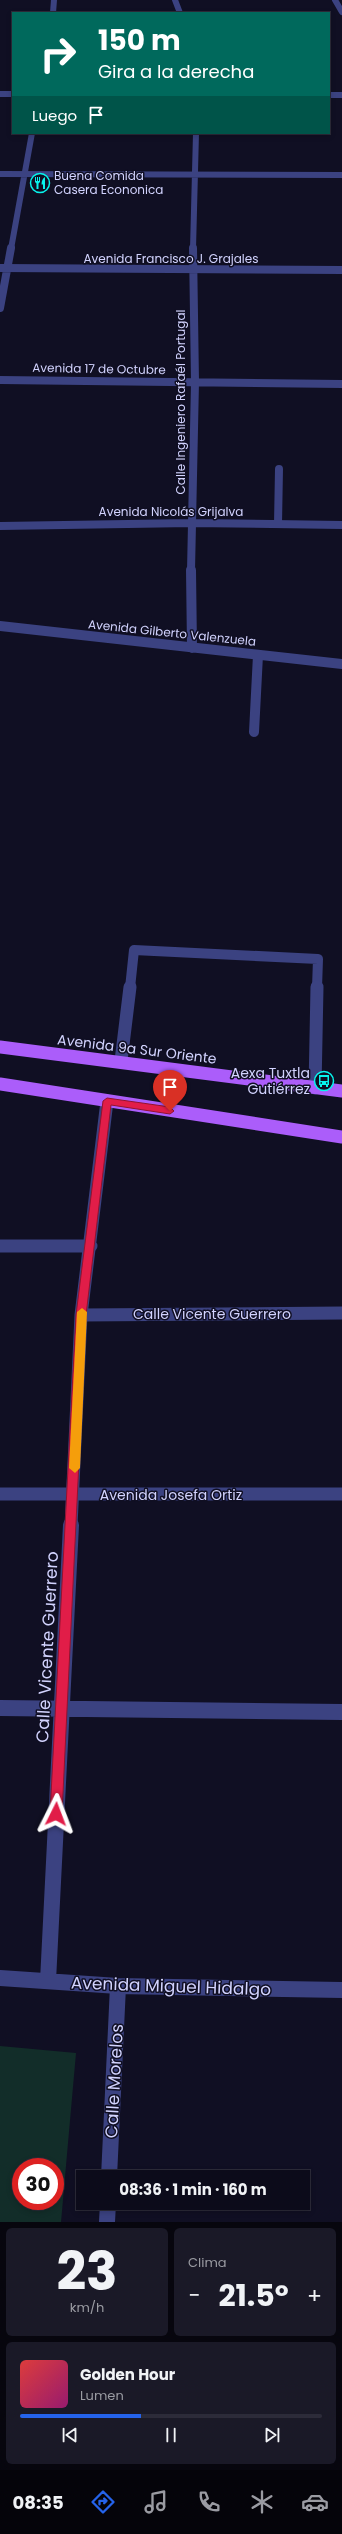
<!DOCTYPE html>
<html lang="es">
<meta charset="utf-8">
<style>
:root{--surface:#0c0b1a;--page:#1a1927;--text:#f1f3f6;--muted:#9a9ba2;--line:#2c2b39;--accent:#2563eb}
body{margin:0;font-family:Poppins,sans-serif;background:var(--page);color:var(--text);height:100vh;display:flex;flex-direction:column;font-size:15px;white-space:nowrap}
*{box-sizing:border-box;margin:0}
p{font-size:13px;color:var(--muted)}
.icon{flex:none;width:22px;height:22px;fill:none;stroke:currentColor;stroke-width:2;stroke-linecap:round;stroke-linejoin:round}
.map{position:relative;height:2222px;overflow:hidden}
.panel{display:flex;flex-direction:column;gap:6px;padding:6px;background:#07060e;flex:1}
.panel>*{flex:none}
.guide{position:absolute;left:12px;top:12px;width:318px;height:122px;border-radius:0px;box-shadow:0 2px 6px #0003,0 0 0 1px var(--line);background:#00695c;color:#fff;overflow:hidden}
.speed{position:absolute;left:12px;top:2158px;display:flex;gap:8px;font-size:20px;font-weight:700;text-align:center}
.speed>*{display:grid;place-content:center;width:52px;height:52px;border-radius:50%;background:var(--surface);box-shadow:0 2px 6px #0003,0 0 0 1px var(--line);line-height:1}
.speed .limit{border:6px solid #d22;background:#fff;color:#111}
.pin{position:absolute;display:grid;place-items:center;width:34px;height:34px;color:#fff;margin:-41px -17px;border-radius:50% 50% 50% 0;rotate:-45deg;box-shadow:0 0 4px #0007}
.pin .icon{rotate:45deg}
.me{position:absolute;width:44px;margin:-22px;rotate:3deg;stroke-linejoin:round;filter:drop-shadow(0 0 3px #0008)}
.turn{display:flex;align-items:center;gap:14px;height:84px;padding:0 20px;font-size:18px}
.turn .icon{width:52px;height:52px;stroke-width:2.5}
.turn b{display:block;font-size:28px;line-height:34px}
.then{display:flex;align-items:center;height:38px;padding:0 20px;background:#0003;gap:8px;font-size:15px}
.big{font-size:30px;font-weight:700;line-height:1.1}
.panel .card{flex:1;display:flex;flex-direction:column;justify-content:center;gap:6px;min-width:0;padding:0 14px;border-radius:6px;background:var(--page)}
.panel .dial{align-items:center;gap:0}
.dial b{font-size:52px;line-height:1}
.song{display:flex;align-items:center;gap:12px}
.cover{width:48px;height:48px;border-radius:6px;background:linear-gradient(135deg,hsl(0 70% 55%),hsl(320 70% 35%))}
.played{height:4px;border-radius:2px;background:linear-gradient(90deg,var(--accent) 40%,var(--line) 40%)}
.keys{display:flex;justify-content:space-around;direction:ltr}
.heat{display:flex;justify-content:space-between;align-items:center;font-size:22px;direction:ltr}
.panel .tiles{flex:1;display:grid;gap:6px;grid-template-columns:1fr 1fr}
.card:last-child{grid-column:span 2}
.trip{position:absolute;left:76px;top:2170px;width:234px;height:40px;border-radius:0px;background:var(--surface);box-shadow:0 2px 6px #0003,0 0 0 1px var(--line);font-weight:700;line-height:40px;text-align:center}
.tabs{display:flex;height:64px;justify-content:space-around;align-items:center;background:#05040a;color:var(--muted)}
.tabs .icon{width:28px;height:28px}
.tabs .on{color:var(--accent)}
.tabs b{font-size:18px;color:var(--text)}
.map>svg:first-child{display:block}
.green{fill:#122d29;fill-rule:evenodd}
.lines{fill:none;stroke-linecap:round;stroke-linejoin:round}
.minor-far4{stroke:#3b4281;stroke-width:6}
.minor-far3{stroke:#3b4281;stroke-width:8}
.minor-far2{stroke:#3b4281;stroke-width:10}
.minor-far1{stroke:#3b4281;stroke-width:13}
.minor{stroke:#3b4281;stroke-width:16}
.major{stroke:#ab5dfa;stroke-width:13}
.route{fill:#e11d48;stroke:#92132f}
.slow{fill:#f59e0b}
.labels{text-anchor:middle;stroke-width:3;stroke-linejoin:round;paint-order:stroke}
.far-poi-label{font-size:12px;fill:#d2d3fe;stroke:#100f23;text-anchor:start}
.far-street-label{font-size:12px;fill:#d2d3fe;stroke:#100f23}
.street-label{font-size:14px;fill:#d2d3fe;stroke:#100f23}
.poi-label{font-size:14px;fill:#d2d3fe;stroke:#100f23;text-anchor:end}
.near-street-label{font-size:17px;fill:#d2d3fe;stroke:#100f23}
</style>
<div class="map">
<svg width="342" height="2222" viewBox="0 0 342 2222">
<rect width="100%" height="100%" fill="#100f23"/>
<path class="green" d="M0,2046L76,2053L61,2222H0ZM21,2167H55V2201H21Z"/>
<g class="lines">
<path class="minor-far4" d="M175,0L180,13
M335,0L342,12
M53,13L54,0
M0,94H13
M329,95H342
M0,174L342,175
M11,249L32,133
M193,249L196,133"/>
<path class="minor-far3" d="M0,268L342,270
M0,308L11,248
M0,380L342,384
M278,524L279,469
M0,526L191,523L342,525
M191,571L195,382L193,248"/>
<path class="minor-far2" d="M191,570L192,648
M0,626L342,664
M254,732L258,655
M130,988L134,950L318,959L317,988"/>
<path class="minor-far1" d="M121,1061L130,987
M315,1088L317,987
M0,1246H91
M81,1315L342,1313
M0,1494H342
M71,1526L81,1315L107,1101"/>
<path class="minor" d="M0,1708L342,1712
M0,1978L118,1986L342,1990
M48,1981L71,1525
M109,2177L118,1986
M107,2222L108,2203"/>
<path class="major" d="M0,1047L342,1091
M0,1084L342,1137"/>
</g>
<path class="route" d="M107,1098L170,1107L174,1111L170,1114L111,1105L86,1315L62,1814L60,1819L56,1820L52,1819L50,1814L76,1315L103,1101Z"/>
<path class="slow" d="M82,1308L87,1312L80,1468L75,1473L69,1468L77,1312Z"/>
<defs>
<g id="restaurant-ring" transform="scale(1)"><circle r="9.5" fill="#100f23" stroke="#07f5ee" stroke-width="1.5"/><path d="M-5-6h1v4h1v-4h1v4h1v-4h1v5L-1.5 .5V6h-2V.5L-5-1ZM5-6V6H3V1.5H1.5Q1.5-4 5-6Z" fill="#07f5ee"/></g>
<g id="bus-ring" transform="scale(1)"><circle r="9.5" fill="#100f23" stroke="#07f5ee" stroke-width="1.5"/><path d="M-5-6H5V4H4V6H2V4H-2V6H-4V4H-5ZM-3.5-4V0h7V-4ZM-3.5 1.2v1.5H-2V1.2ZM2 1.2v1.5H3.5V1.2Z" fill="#07f5ee"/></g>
</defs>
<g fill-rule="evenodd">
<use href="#restaurant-ring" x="40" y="183"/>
<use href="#bus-ring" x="324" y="1081"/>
</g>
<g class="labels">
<g class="far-poi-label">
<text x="54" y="180">Buena Comida<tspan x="54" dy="14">Casera Econonica</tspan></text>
</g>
<g class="far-street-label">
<text x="171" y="263">Avenida Francisco J. Grajales</text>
<text transform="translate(99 369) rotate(1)" y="4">Avenida 17 de Octubre</text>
<text transform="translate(181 402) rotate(-90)" y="4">Calle Ingeniero Rafaél Portugal</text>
<text x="171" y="516">Avenida Nicolás Grijalva</text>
<text transform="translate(172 633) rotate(6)" y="4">Avenida Gilberto Valenzuela</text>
</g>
<g class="street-label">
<text transform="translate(137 1049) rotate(7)" y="5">Avenida 9a Sur Oriente</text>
<text x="212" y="1319">Calle Vicente Guerrero</text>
<text x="171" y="1500">Avenida Josefa Ortiz</text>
</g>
<g class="poi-label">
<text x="310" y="1078">Aexa Tuxtla<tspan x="310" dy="16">Gutiérrez</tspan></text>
</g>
<g class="near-street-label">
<text transform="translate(47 1647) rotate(-87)" y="6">Calle Vicente Guerrero</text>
<text transform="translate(171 1986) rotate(2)" y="6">Avenida Miguel Hidalgo</text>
<text transform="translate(114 2081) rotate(-87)" y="6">Calle Morelos</text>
</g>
</g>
</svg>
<div class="speed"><div class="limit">30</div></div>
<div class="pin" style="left:170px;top:1111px;background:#d93025"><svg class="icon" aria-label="arrive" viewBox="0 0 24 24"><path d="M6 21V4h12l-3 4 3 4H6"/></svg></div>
<svg class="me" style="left:56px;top:1814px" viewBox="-20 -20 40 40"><path d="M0-17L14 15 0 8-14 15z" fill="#e11d48" stroke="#fff" stroke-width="4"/></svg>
<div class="trip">08:36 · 1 min · 160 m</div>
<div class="guide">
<div class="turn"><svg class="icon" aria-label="right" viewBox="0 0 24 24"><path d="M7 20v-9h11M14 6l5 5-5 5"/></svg><div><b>150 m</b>Gira a la derecha</div></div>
<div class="then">Luego<svg class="icon" aria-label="arrive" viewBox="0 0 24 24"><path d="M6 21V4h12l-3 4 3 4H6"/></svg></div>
</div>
</div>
<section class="panel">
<div class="tiles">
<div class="card dial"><b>23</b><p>km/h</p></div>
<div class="card"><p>Clima</p>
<div class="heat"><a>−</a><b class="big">21.5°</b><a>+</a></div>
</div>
<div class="card">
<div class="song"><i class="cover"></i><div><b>Golden Hour</b><p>Lumen</p></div></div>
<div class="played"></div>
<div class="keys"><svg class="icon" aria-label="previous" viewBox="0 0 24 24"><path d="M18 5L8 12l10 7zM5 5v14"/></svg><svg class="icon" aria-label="pause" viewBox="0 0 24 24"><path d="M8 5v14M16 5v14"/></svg><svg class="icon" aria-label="next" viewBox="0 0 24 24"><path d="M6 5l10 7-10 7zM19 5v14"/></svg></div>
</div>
</div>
</section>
<nav class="tabs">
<b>08:35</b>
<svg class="icon on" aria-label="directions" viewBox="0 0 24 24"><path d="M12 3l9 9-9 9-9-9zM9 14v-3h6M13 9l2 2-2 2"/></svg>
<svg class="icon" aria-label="music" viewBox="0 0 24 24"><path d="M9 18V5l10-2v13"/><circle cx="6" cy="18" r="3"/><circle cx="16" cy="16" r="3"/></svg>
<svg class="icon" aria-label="phone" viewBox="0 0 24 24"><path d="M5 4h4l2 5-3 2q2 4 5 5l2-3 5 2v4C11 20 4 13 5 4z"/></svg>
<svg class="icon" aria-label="climate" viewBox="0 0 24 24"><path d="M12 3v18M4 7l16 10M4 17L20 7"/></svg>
<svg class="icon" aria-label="car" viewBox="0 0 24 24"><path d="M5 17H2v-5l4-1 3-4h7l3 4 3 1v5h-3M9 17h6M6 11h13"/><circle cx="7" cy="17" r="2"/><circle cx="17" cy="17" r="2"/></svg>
</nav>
